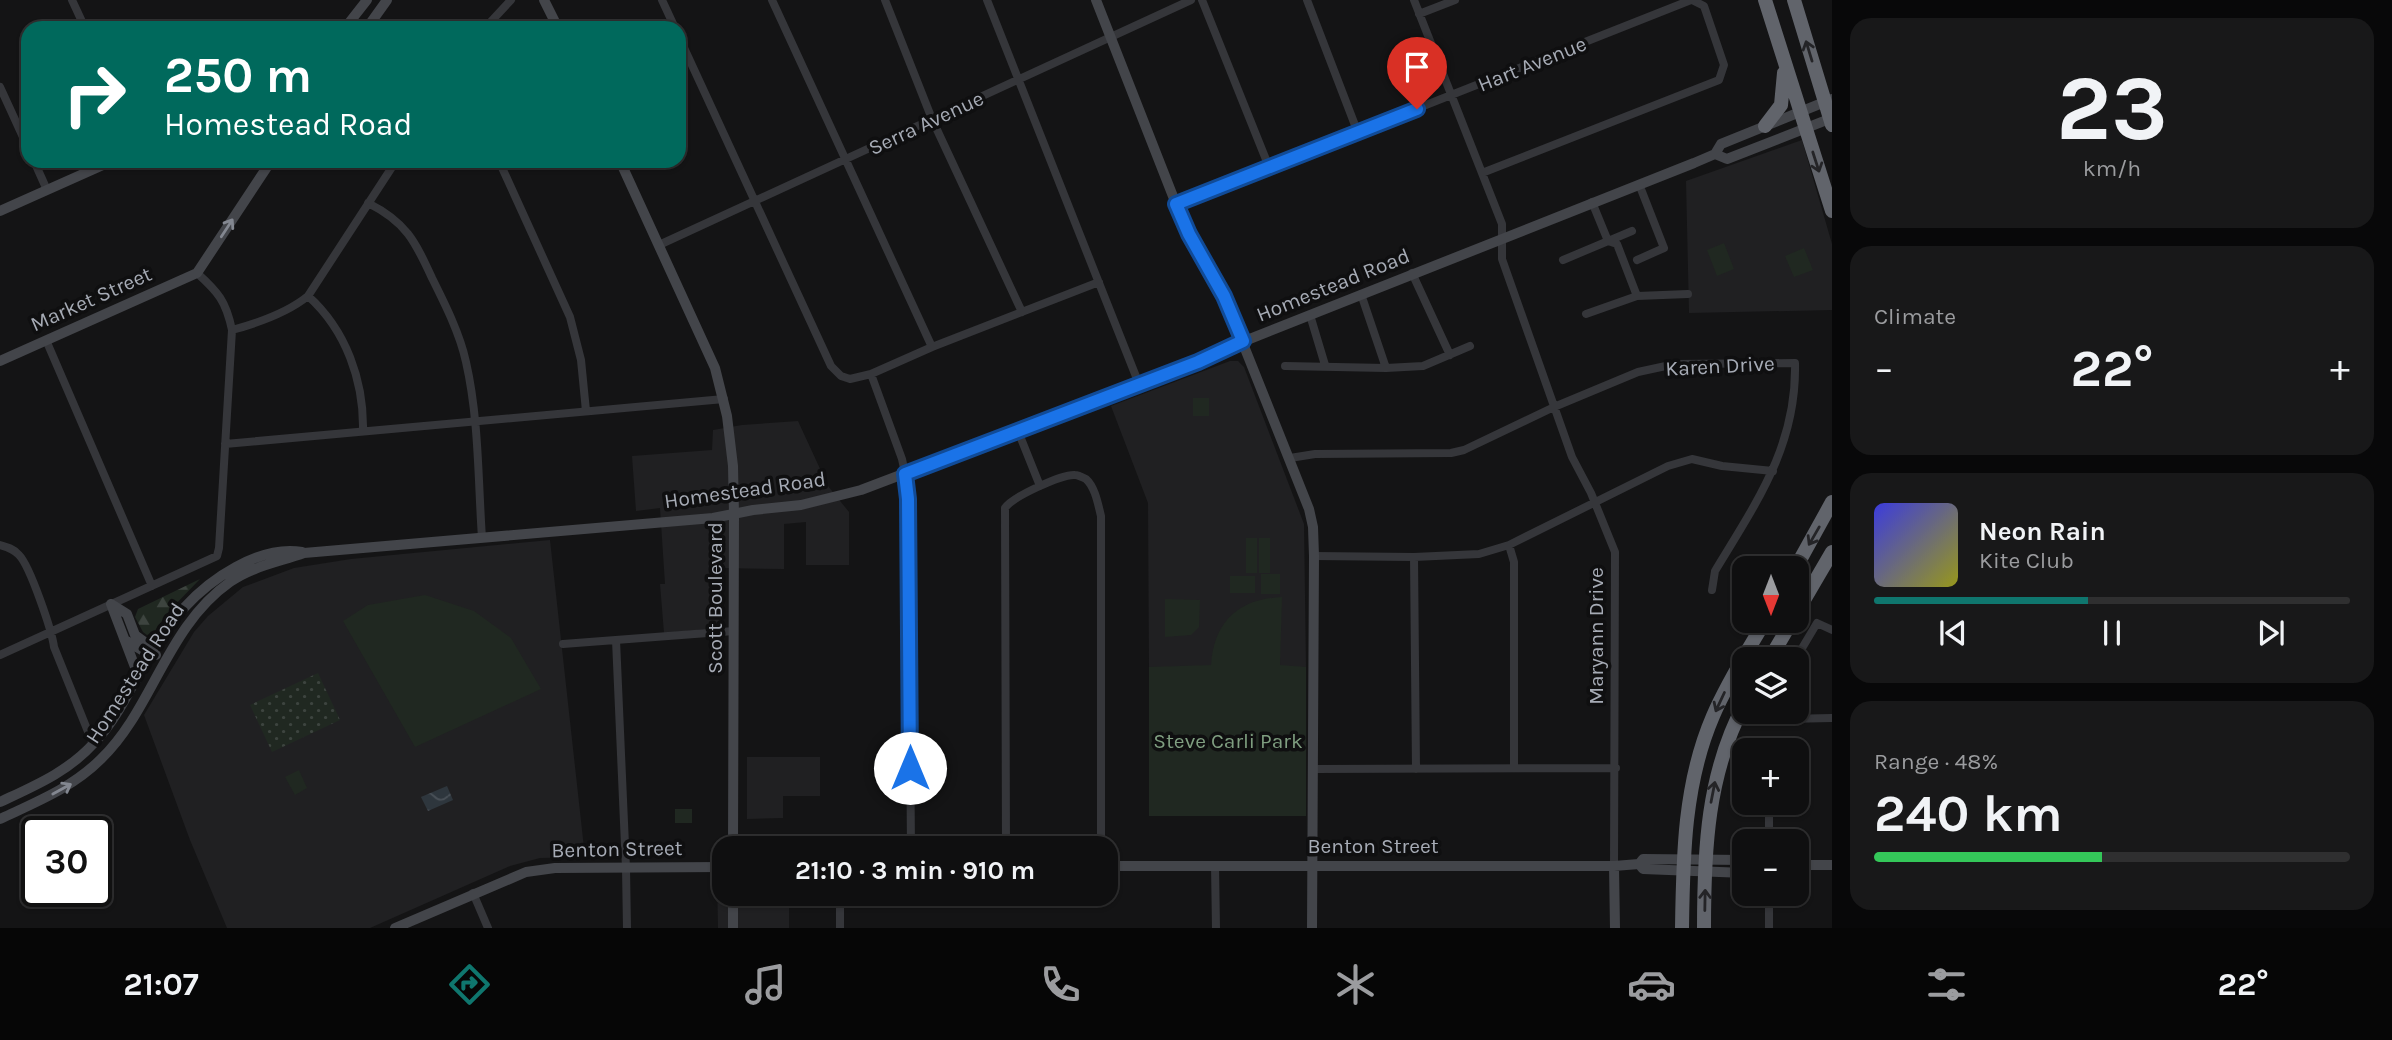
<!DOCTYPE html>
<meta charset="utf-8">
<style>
:root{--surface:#0f0f10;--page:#181819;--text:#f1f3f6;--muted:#9b9c9f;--line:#2f2f30;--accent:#0f766e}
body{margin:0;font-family:Karla,sans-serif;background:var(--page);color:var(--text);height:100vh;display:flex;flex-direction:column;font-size:26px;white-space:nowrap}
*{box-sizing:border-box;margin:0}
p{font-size:23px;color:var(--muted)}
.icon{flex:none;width:38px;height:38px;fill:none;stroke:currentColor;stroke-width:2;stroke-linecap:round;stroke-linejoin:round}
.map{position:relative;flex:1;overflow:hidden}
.panel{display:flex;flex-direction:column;gap:18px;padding:18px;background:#080809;width:560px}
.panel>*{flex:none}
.guide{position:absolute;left:21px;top:21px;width:665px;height:147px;border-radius:21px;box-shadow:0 2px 5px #0004,0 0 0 2px var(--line);background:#00695c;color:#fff;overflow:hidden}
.needle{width:46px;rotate:180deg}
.tools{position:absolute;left:1732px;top:556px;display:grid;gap:14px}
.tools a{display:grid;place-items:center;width:77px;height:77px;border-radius:14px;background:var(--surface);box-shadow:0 2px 5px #0004,0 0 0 2px var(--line);font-size:35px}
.speed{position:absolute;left:21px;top:816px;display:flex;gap:14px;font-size:35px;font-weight:700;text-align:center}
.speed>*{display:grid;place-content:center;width:91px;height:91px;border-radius:50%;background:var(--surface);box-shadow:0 2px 5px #0004,0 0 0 2px var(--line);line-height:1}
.speed .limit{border:4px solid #111;border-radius:10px;background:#fff;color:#111}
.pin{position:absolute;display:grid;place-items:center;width:60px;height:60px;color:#fff;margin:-72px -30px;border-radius:50% 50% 50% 0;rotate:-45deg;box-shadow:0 0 7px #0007}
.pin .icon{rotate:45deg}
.me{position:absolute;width:77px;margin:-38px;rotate:0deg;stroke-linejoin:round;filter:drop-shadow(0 0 5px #0008)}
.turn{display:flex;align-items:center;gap:24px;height:147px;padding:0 28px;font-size:32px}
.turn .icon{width:91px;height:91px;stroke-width:2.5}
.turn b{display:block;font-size:49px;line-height:60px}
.big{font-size:52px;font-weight:700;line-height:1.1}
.panel .widget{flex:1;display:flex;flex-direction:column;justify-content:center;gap:10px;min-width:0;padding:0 24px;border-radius:21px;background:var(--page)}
.panel .dial{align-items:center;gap:0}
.dial b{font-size:91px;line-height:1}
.song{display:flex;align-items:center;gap:21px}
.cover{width:84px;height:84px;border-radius:10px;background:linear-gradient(135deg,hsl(240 70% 55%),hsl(60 70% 35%))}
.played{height:7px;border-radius:4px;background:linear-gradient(90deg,var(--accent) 45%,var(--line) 45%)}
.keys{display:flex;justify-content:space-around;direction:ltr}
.heat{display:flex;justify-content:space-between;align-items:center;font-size:38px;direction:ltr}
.charge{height:10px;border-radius:5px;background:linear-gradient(90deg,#34c759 48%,var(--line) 0)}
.trip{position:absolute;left:712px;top:836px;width:406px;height:70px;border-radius:21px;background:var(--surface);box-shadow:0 2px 5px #0004,0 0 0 2px var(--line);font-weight:700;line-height:70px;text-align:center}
.tabs{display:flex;height:112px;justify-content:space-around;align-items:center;background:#060606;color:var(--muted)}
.tabs .icon{width:49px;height:49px}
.tabs .selected{color:var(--accent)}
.tabs b{font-size:32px;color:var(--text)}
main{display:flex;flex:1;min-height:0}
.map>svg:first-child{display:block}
.built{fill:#202022}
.grass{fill:url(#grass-dots)}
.forest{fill:url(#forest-firs)}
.park{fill:#202821}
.water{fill:url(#water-waves)}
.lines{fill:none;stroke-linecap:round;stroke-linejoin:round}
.street{stroke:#35363a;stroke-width:8}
.secondary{stroke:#43454a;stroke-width:10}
.highway{stroke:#61646b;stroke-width:14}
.oneway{stroke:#242427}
.oneway2{stroke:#838790}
.route-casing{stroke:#114b97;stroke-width:18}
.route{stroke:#1a73e8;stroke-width:12}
.labels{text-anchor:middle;stroke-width:7;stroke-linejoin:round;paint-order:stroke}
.street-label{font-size:21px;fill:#a6abb5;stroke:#0f0f10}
.park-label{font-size:21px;fill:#7f9e80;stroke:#0f0f10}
</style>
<main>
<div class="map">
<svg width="1832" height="928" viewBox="0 0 1832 928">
<defs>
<pattern id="grass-dots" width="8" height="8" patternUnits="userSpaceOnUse" patternTransform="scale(1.75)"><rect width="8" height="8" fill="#202821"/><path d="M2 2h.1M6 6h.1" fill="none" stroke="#3d443f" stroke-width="1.8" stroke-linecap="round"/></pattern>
<pattern id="forest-firs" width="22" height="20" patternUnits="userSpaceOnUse" patternTransform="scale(1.75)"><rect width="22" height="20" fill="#202821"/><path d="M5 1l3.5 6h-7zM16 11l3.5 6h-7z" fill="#3d443f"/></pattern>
<pattern id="water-waves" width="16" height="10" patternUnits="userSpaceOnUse" patternTransform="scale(1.75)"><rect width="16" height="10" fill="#2e363d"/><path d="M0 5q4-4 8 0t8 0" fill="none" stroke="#495057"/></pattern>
</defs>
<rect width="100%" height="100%" fill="#141415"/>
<path class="built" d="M1802,140L1832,244V310L1689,313L1686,181Z
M1230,361H1238L1244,367L1304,524L1306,667H1149L1148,503L1111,406Z
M798,421L828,486L849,512V565H806V522L784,524V569L718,568L719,628L664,633L660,584H665L660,508L636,511L632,456L712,450L713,430L742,425Z
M550,540L585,857L540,858L510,866L370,928H227L190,840L144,715L194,632L208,616L243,587L294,568L351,559Z
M747,757H820V796H783V818L747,819Z
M717,874H724V894H789V928H718Z"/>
<path class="grass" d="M318,673L340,720L272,752L250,705Z"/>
<path class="forest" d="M200,579L169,611L154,632L147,635L143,632L135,617L138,609Z"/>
<path class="park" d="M1724,243L1734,269L1717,276L1707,250Z
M1804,248L1813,270L1794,277L1785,256Z
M1193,398H1209V416H1193Z
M1246,538H1257V573H1246Z
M1259,538H1270V573H1259Z
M1261,574H1280V594H1261Z
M1230,576H1255V593H1230Z
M425,595L474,611L511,638L541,689L415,747L343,621L368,605Z
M1282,597L1280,665L1306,667V816H1149V667L1211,665C1214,622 1238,599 1282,597Z
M1165,599L1200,600L1199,627L1191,635L1165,637Z
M299,770L307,788L295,795L285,777Z
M675,809H692V823H675Z"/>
<path class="water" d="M447,786L453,800L428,811L421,797Z"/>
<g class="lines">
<path class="street" d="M72,0L85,28
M662,0L675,28
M772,0L932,347
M885,0L932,119L1022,312
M987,0L1139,384
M1202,0L1269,167
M1307,0L1358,133
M1414,0L1502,224V259L1572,457L1591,493L1615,552L1614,866
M1419,14L1455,0
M485,28L511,0
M679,37L831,366L841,376L850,379L871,374L932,347L1099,282
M0,87L28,148
M34,161L47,190
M499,161L570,317L581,360L586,411
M1482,173L1719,80L1724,65L1704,6L1692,0
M1592,202L1608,241L1617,244L1637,296
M368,203C406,222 415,241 432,278C445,304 460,334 466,362C479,419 478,480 482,538
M1176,204L1691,0
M659,245L1191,0
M1563,260L1632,231
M1637,260L1664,248L1639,184
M1412,273L1450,355
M1361,294L1386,368
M308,296C346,330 364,381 363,431
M1586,314L1637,296L1688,294
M1310,315L1325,365
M232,330C258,323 287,313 308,296L396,161
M46,340L152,586
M1285,366L1386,368L1423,366L1470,346
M871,374L902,459L908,487L911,849
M1018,431L1040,486
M225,444L724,399
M1290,458L1315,454L1451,453L1464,450L1554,407L1638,372L1675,364L1795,363C1797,446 1756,503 1715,571L1712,590
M0,545C7,547 14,549 19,555C30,566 52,631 54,647L93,744
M1509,545L1514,562V767
M1314,556L1414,557L1479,554L1509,545L1668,466L1692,459L1722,466L1773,471
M1414,557L1416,769
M616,640L626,868L627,928
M563,644L734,631
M0,655L217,556L219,548L232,330C226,301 218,292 197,273
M1795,660L1817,623L1832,630
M1771,712L1785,719L1832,718
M1314,769L1616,768
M1769,842V803
M1006,849L1005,508C1012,497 1062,474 1075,475C1078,475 1084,478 1086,479C1095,487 1098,504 1101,516V849
M1215,865L1216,928
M473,893L488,928
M840,894V928
M1769,928V894"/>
<path class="secondary" d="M544,0L558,28
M1096,0L1176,204L1189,234L1224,296L1309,509L1313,527L1314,556L1312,928
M345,28L367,0
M367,28L387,0
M1715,154L1727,159L1832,118
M620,161L715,368L727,416L733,466L734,514L733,849
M0,211L112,161
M0,361L197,273L271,161
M111,604L135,667L136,680
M111,604L127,614L135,635L150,646L151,652
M125,640L145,652H151L156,655
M0,802C34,786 68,772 94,743C116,720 130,690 145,662C168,623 195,589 236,567C256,556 279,548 302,552
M0,819C36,802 72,788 101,759C153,709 166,627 230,582C253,566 279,562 304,553L713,518L753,510L801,505L861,490L1198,362L1232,346L1694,163L1715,154L1721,144L1832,99
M1639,864L1643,869L1745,873
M1797,865H1832
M1106,866H1614L1639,864L1643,859L1745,860
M1614,866L1615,928
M733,894V928
M395,928L526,872L555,868L724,867"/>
<path class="highway" d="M1765,0L1832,211
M1794,0L1832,125
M1765,126L1781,105L1784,73
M1795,569L1832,502
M1797,612L1832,552
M1769,660L1792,621
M1682,928C1683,856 1684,783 1713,716C1727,683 1747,652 1765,621
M1704,928C1704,851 1707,773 1745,703"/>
</g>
<defs><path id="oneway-shaft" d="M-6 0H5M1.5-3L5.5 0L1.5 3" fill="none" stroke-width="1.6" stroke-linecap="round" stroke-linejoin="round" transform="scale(1.75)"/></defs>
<g class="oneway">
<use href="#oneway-shaft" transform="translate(1809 51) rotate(-107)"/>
<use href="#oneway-shaft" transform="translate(1816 162) rotate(72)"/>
<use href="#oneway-shaft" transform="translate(1814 536) rotate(120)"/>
<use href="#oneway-shaft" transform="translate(1720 702) rotate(115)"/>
<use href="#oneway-shaft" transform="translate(1713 792) rotate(-79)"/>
<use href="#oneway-shaft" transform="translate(1705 900) rotate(-89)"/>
</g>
<g class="oneway2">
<use href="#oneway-shaft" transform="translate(227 228) rotate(-57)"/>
<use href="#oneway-shaft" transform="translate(62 789) rotate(-29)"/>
</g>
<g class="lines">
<g class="route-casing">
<path id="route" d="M910,768L908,499L905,474L1198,362L1243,341L1224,296L1189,234L1176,204L1417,109"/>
</g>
<use href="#route" class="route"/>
</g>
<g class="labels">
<g class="street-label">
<text transform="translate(1532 64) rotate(-22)" y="7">Hart Avenue</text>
<text transform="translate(926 123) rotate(-25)" y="7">Serra Avenue</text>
<text transform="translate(1333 285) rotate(-22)" y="7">Homestead Road</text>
<text transform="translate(91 299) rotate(-24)" y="7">Market Street</text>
<text transform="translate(1720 366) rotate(-3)" y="7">Karen Drive</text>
<text transform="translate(745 490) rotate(-8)" y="7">Homestead Road</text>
<text transform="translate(715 598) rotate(-90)" y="7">Scott Boulevard</text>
<text transform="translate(1596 636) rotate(-90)" y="7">Maryann Drive</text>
<text transform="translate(135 673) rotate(-57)" y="7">Homestead Road</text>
<text x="1373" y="853">Benton Street</text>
<text transform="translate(617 849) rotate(-1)" y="7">Benton Street</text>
</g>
<g class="park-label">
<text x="1228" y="748">Steve Carli Park</text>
</g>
</g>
</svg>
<div class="tools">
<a><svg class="needle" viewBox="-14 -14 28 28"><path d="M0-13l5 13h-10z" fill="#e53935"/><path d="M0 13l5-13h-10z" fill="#9b9c9f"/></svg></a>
<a><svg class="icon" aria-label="layers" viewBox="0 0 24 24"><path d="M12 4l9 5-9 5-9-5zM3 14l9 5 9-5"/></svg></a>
<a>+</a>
<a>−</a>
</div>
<div class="speed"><div class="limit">30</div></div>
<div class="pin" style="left:1417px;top:109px;background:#d93025"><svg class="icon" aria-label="arrive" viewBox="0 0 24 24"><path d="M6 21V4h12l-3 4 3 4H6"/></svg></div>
<svg class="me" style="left:910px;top:768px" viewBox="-20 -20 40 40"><circle r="19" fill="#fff"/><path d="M0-13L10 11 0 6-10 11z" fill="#1a73e8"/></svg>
<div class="trip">21:10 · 3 min · 910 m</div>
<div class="guide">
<div class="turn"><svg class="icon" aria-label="right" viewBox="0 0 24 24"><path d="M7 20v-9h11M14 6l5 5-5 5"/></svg><div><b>250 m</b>Homestead Road</div></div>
</div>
</div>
<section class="panel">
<div class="widget dial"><b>23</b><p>km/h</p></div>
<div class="widget"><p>Climate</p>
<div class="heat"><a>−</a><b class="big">22°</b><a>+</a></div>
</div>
<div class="widget">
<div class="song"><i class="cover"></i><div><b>Neon Rain</b><p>Kite Club</p></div></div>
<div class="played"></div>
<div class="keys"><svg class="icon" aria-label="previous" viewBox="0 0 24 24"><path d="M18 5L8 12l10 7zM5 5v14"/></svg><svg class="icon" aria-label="pause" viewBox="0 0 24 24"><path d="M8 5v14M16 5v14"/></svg><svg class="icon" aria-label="next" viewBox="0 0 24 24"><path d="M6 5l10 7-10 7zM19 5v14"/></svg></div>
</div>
<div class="widget"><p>Range · 48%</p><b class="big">240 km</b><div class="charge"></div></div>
</section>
</main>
<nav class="tabs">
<b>21:07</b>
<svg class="icon selected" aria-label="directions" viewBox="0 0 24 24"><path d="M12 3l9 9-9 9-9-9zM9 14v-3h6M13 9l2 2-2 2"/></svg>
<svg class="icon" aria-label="music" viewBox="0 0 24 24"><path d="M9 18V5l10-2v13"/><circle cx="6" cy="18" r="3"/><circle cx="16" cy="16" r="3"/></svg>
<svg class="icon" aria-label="phone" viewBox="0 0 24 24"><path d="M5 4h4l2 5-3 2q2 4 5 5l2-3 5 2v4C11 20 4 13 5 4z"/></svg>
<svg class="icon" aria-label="climate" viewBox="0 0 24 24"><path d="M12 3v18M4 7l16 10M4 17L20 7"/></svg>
<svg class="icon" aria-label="car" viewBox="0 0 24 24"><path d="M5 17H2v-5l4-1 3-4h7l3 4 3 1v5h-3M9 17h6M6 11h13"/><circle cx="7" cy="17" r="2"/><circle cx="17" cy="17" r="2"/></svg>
<svg class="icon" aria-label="filters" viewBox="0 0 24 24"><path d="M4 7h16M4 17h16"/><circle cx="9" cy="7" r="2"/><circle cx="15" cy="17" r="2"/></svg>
<b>22°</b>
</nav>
